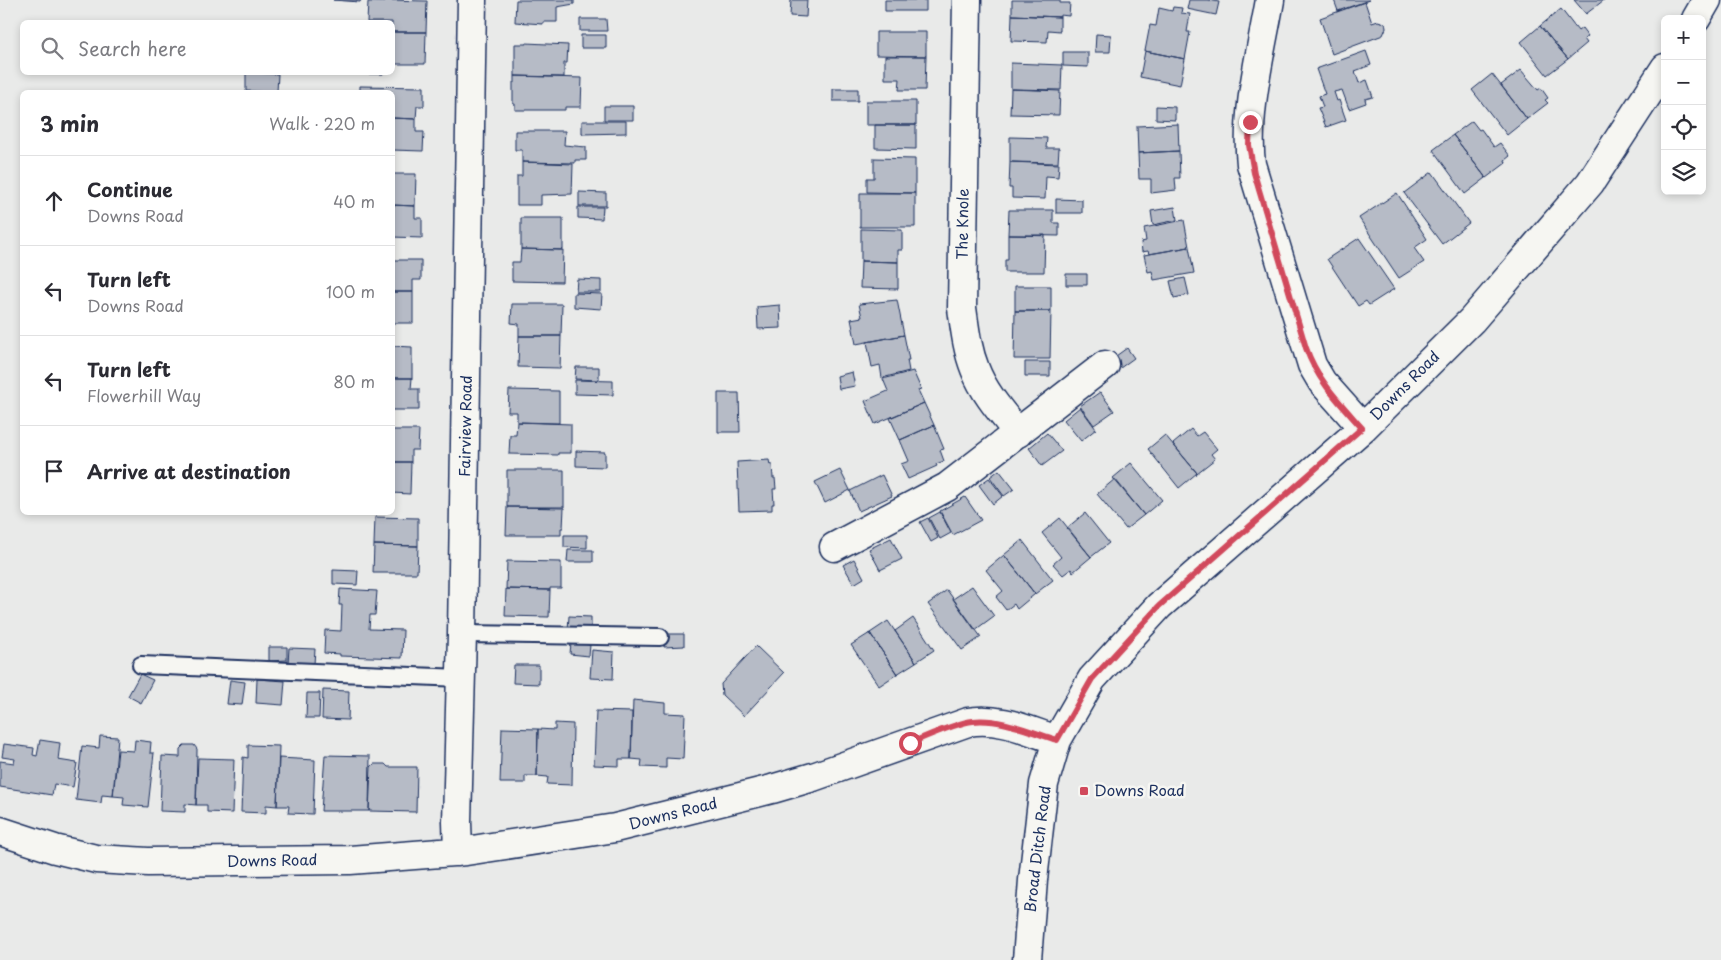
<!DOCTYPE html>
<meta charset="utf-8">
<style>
:root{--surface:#fff;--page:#f2f2f3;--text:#2b2b33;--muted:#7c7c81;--line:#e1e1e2}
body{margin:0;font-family:"Playpen Sans",sans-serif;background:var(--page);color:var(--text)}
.controls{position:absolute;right:15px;top:15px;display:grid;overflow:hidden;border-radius:8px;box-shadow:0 2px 8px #0003}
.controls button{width:45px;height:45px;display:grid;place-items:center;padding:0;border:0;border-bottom:1px solid var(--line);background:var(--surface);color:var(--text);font:25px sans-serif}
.stop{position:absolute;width:15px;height:15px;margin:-11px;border:4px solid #d1495b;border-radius:50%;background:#fff}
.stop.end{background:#d1495b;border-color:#fff;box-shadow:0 1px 5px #0008}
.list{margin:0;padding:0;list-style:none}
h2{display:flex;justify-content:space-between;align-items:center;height:65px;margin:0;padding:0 20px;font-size:21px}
h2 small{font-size:16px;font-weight:400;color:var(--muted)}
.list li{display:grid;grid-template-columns:32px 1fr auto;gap:15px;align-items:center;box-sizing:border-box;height:90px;padding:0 20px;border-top:1px solid var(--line)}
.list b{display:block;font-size:19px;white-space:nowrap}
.list p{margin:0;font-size:16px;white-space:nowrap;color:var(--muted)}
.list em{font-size:16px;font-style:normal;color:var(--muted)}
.icon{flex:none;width:28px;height:28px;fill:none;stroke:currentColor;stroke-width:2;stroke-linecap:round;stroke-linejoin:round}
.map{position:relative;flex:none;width:1721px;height:960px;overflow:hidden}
.search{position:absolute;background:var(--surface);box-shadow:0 2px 8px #0003;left:20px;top:20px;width:375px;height:55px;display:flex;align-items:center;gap:12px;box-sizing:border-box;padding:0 18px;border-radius:8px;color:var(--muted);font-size:19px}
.panel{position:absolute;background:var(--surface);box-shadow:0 2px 8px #0003;left:20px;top:90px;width:375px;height:425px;border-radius:8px}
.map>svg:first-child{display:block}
</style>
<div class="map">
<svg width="1721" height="960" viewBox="0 0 1721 960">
<rect width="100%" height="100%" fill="#e9eae9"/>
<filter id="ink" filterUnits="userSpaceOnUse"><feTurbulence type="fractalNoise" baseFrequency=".02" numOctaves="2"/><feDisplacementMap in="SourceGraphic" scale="10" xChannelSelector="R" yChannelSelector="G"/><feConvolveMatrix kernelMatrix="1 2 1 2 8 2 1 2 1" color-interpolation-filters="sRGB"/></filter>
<g filter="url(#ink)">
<path fill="#b6bbc6" stroke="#1b2f5e" d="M333,0H361L360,2Z
M385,0L427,1L426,32H392V22H367L368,2H384Z
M516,0H574V4L557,7V22H543V24L515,22Z
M791,0H807L806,17L790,16Z
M885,0H926V11H885Z
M1012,0H1060V3H1070L1069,16L1060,15V17L1012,15Z
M1189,0H1208L1219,2L1216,15L1187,9Z
M1334,0H1369L1338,11Z
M1574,0H1604L1586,14Z
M1365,2L1372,23L1378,21L1385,23L1386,28L1383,35L1332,54L1320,18Z
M1173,7L1182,8L1181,13L1190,14L1187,32H1190L1185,59L1145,51L1150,25L1156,26L1159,8L1172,11Z
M1561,9L1578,31L1582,28L1588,36L1584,39L1587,43L1568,59L1540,26Z
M1012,15L1060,17V31L1048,30L1047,42L1011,41Z
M580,19H606L607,31H580Z
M1540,26L1568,59L1547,75L1521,42Z
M392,32H426L425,64H392Z
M876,32H926V56L876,55Z
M1096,34L1111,35L1110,52H1095Z
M581,35H606V48H581Z
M526,43L568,45L567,63H564V77L515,76V44H526Z
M1145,51L1185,59L1180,85L1140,77Z
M1366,51L1371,65L1355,71L1359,83L1367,80L1373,97L1365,99L1366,103L1349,109L1342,90L1334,92L1337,101L1339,100L1346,120L1326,127L1318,108L1323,107L1319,96L1325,94L1316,69Z
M1063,52H1088V67L1063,66Z
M885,56H926L925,90H899L900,79H885Z
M1011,63L1062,65L1061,90L1011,89Z
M1521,70L1538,90L1541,88L1548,98L1545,100L1548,103L1527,119L1501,85Z
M352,72H383V74H352Z
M246,73L278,74L277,92L246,91Z
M1492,74L1527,119L1507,135L1472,90Z
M515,76L582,78L581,107H565V110H515V104H513V82H515Z
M360,86L424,87V106H417L416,119L392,118V92H360Z
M833,89H858V101H833Z
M1011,89L1060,91L1059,115L1010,114Z
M866,101H916V125H866Z
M604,106H633V120H604Z
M1156,106L1175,107V120L1156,119Z
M392,118L416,119V132H424L423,151L392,150Z
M582,121H626V133L582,134Z
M1472,121L1479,130L1481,129L1494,147L1500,143L1510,156L1505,160L1506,163L1486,178L1453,135Z
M1178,124L1179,151L1138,153L1137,126Z
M875,125H916V149L875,148Z
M515,131H565L564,145L586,147V160H575V163L522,162V150H515Z
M1453,135L1486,178L1465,194L1433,150Z
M1010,137L1047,138L1046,148H1059L1058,163L1010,162Z
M1179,151L1180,178H1175L1176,190L1151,193V179H1139L1138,153Z
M874,158L915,159V193L867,192V178H874Z
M522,162L573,164L572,194L541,195V205H517V176H522Z
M1010,162L1059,164L1058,177L1046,176L1045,199L1012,198V188H1009Z
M1432,172L1469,223L1442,244L1404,193Z
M392,174H416L415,206L392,205Z
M579,192L606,193V206H579Z
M860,193H915V227H860Z
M1397,193L1427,239L1414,248L1424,262L1399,278L1359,218Z
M1056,199L1082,200V213H1056Z
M392,205L415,206V218H422V238L392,237Z
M578,207H603L602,219L578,218Z
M1175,207L1177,220L1153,225L1151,211Z
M1009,210H1053V223H1059V236L1008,235Z
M521,218H563V250L521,249Z
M1184,220L1189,247L1149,254L1148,251L1142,252L1141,242L1146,241L1144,228Z
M861,229L902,230V250H898V262L861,261Z
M1008,235H1045L1044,272H1005V260H1008Z
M1359,238L1394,289L1369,305L1366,301L1358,306L1327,259Z
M1189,247L1194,273L1154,280L1152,271L1148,272L1144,255Z
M521,249L563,250L562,282L512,281V262H520Z
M392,260H421V280H413V292H392Z
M861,261L898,262V289L860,288Z
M1066,274H1087V285H1066Z
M1185,278L1189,295L1174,298L1170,281Z
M577,279L601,280V292H576Z
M1015,286H1051V311H1015Z
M392,292H413V323H392Z
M574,293L602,294L601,309L574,307Z
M897,300L904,335L856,344L851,319L862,317L859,304Z
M512,304H562L561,336H519V324L511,323Z
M780,305L781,328L758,329L757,307Z
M1015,311H1051L1050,359H1014Z
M904,335L909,360H907L909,371L882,378L880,365L872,367L867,342Z
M519,336H561L560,368L518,367Z
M392,346L412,347V378H392Z
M1127,348L1134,358L1116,371L1109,361Z
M1025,362H1050V376H1025Z
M576,367H599V380L575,379Z
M913,371L921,389L918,390L924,403L875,424L865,401L888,391L883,379Z
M852,372L855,386L839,389L837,376Z
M392,378H412L411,389H419V410H392Z
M575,380L613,381V395L575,394Z
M509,390L559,391V423L517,422V412H508Z
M1100,392L1114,411L1094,425L1080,406Z
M718,393H739L740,432H718Z
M924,403L934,425L900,440L890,418Z
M1080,407L1096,429L1081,441L1064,420Z
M517,422L571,424V453H558V455L509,454L510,435H516Z
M934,425L944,449L940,450L944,461L936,464L937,466L908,479L901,464L909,461L900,440Z
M1191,429L1197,436L1203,432L1217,449L1211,454L1215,459L1197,473L1173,444Z
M392,430H419L418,450H411V462H392Z
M1047,433L1062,451L1042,466L1029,448Z
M1165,435L1197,473L1179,488L1148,449Z
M576,451L605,452V467L576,466Z
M769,460L770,465L772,464L773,478H775L776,489H773L774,504H772V510L739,511L737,462Z
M392,462H411L410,494L392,493Z
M1131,463L1162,500L1144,515L1113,478Z
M507,470H564V507H507Z
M840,470L850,490L825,503L815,482Z
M999,470L1014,489L1004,496L990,477Z
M882,475L892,496L859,511L850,491Z
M989,478L1003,496L993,504L979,485Z
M1115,479L1144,515L1126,529L1097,494Z
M965,497L981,520L953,535L940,511Z
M507,507L564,508L563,528H561V535H506Z
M940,512L951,533L940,539L929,518Z
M1085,513L1109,543L1091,557L1067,528Z
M375,517L418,518V546L374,545Z
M928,518L938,538L931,542L920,522Z
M1060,518L1091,557L1073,572L1071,569L1063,575L1053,564L1061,557L1042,533Z
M564,535H587V548L564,547Z
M891,538L902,559L880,570L869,549Z
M1022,540L1053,580L1035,594L1004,555Z
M374,545L418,546L417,573H373Z
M568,550H593V562H567Z
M1004,555L1035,594L1017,609L1014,604L1006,610L996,597L1003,591L986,570Z
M854,559L864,578L854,584L843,565Z
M507,561L561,562V588H550V590L506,589Z
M333,570L358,571L357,585L333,584Z
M972,586L994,616L975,630L953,599Z
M340,589L377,591L375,615H370L369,629L403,630L402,658L340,656V654L324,653L325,630L341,631L342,605H339Z
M506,589L550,590L549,617L505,616Z
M947,590L981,637L962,650L928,604Z
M569,616L591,617V631L568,630Z
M913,618L934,650L916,662L895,631Z
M888,621L916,662L897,674L870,633Z
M870,633L897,674L879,686L851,645Z
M664,634H684V646L664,647Z
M571,643L590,645L589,656L570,654Z
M756,646L784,673L744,716L722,695L721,684Z
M269,647H287V660L269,661Z
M289,648L315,649L314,664L288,663Z
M592,650L614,652L613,679L590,678Z
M514,665H539V684L513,683Z
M140,674L153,680L141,703L128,696Z
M257,679L285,681L283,705L256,703Z
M230,680L245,682L242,705L227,704Z
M323,690L349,691L348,720L322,719Z
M307,693H320L319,718H306Z
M633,700L665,703V713L685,714L683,759L666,758V768L641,767L642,760L631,759Z
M596,711L632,712L631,759H619V766L594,765Z
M555,723L573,724L572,785L547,784L548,777L537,776L538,729L555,730Z
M502,728L538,729L537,776H525V783H500Z
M100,736L118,737L113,796L102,795L101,803L76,800L82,746L99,748Z
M40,740L60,743L58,760L77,763L73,787L54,784L52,795L0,787V761L14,763L15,759L2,757L4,744L34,748L33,755L37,756Z
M135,740L151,742L150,753H154L148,807L123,805L124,797L113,796L118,750L134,751Z
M184,745H194L197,749L196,805L185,804V812L160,811L162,756L180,757V749Z
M248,745L279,746L277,806L266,805V813L241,812L243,757L248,758Z
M325,755L370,756L369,811H321Z
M198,758L234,759L232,813L207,812V805H196Z
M279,758L315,760L313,814L288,813L289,806H277Z
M374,764H385L388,767H417L416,812L369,811L371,767Z"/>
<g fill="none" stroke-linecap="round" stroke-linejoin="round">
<defs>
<path id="service" d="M462,634L660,637
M141,665L461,678"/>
<path id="minor" d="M967,0L962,308C965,329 967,349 975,369C984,393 1002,413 1018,433
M1270,0C1261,52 1245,113 1251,164L1312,365L1322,382L1363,428
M1696,19L1707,0
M834,547L947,487L1105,365
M0,831L55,849L96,859L148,862L350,860L466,851L615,828L772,789L813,777L968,722C998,716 1029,731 1057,740L1092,679L1159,606L1363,428L1472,320L1590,183L1665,68
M458,852L457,822L462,634L472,0
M1027,960L1033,880L1044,784L1057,740"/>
</defs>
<use href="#service" stroke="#1b2f5e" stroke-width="20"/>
<use href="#minor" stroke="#1b2f5e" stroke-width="31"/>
<use href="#service" stroke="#f6f6f2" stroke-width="16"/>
<use href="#minor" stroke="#f6f6f2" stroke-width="28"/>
</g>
</g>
<g fill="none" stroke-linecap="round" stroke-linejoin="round" filter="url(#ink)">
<path stroke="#d1495b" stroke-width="6" d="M910,743C928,736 955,723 973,721C1001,718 1031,732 1057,740L1092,679L1159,606L1362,428C1340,403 1317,380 1306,348L1254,173L1249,145L1250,122"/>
</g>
<rect fill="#d1495b" stroke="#f6f6f2" stroke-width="2" x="1079" y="786" width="10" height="10" rx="2.5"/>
<g text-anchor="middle" stroke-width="5" stroke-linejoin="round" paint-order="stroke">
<g font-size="15" fill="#1b2f5e" stroke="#f6f6f2">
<text transform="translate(963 224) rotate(-89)" y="5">The Knole</text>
<text transform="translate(1405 386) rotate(-45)" y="5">Downs Road</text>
<text transform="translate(466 426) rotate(-89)" y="5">Fairview Road</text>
<text transform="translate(673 814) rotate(-14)" y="5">Downs Road</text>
<text transform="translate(1038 849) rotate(-83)" y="5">Broad Ditch Road</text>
<text transform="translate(272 861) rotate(-1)" y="5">Downs Road</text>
</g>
<g font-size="15" fill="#1b2f5e" stroke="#f6f6f2" text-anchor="start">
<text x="1094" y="796">Downs Road</text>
</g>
</g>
</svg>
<div class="controls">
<button>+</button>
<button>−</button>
<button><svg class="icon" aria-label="locate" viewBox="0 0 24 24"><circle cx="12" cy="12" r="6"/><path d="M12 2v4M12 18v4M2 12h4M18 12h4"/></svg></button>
<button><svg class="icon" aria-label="layers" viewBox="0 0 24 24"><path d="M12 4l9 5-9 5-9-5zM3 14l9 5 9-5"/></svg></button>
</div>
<div class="stop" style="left:910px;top:743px"></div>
<div class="stop end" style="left:1250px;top:122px"></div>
<div class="search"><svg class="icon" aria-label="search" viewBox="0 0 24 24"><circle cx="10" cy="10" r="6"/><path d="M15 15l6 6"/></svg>Search here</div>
<section class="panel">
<h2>3 min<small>Walk · 220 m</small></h2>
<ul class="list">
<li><svg class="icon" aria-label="ahead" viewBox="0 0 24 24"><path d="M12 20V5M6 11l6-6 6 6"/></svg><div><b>Continue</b><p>Downs Road</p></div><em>40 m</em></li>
<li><svg class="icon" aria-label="left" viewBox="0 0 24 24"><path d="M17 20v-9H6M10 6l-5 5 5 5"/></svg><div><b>Turn left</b><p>Downs Road</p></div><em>100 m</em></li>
<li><svg class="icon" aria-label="left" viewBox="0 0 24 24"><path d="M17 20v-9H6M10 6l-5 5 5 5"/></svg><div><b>Turn left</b><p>Flowerhill Way</p></div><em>80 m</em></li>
<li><svg class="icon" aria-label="arrive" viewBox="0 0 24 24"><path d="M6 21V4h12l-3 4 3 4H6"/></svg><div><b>Arrive at destination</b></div></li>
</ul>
</section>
</div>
